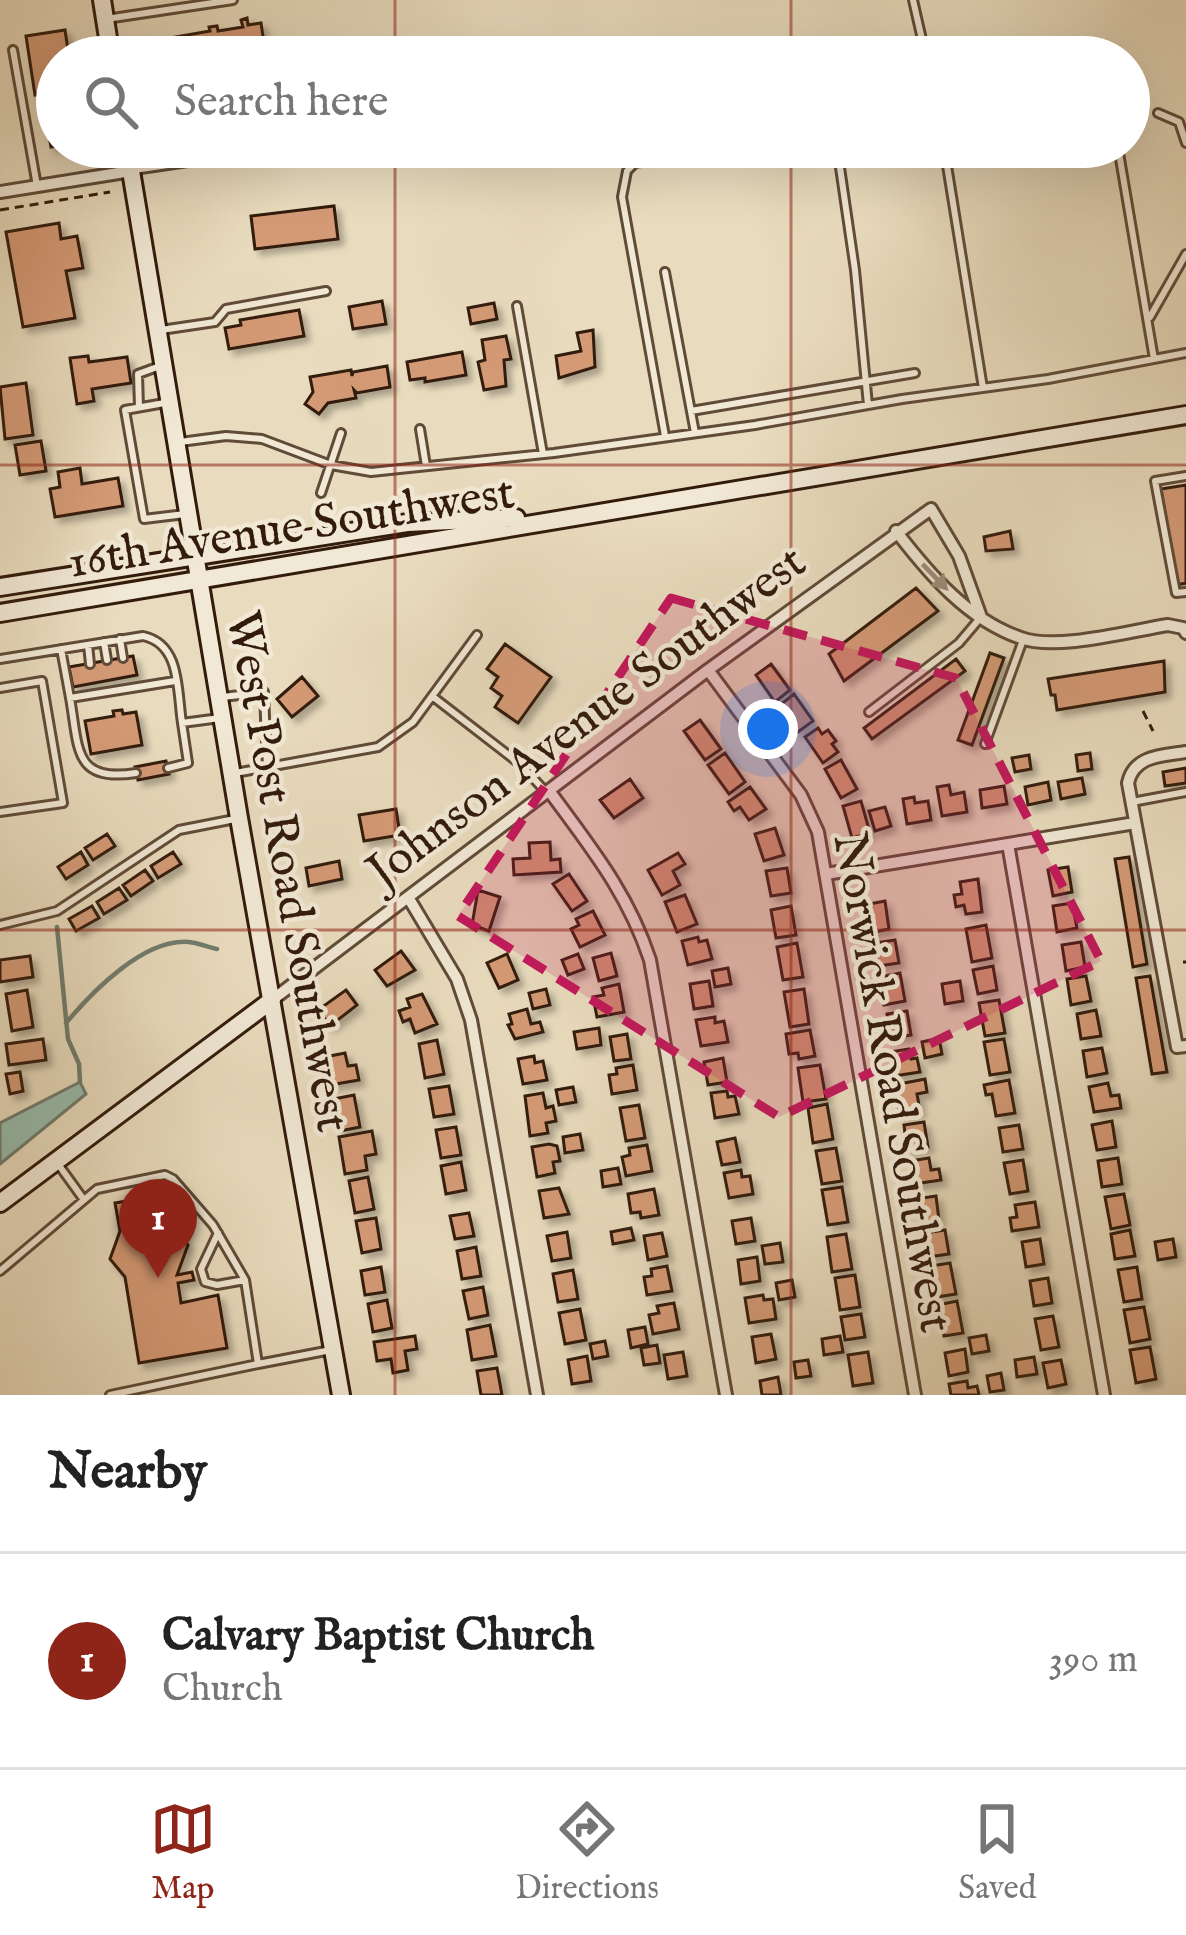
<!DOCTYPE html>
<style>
:root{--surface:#fff;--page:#f6f6f6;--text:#222;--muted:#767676;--line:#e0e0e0;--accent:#8f2418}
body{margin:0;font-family:"IM FELL English",serif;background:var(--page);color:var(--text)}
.you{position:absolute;left:768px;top:729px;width:42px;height:42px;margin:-30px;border:9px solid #fff;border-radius:50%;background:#1a73e8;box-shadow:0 0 0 18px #1a73e833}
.badge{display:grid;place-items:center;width:78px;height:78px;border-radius:50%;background:var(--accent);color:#fff;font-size:39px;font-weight:700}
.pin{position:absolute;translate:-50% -99px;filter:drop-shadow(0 3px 6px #0008)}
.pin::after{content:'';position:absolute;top:63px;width:42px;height:36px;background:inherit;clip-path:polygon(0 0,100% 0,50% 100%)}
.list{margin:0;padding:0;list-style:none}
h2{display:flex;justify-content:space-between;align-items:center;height:156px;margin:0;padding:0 48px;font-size:51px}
h2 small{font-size:39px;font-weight:400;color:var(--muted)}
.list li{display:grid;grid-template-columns:78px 1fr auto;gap:36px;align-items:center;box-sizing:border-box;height:216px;padding:0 48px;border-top:3px solid var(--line)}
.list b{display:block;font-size:45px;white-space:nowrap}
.list p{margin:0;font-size:39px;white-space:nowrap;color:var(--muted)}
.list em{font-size:39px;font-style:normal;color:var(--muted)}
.icon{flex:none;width:66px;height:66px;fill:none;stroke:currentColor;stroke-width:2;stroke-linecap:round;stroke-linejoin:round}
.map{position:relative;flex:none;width:1186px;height:1395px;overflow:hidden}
.search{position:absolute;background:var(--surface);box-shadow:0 12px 48px #0002;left:36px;right:36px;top:36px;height:132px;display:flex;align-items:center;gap:30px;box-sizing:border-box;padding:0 42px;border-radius:66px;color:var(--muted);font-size:45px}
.sheet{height:372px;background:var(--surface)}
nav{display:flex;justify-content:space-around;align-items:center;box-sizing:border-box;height:168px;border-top:3px solid var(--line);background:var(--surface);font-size:33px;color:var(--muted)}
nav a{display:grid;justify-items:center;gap:6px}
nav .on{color:var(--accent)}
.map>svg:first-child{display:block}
</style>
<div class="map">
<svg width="1186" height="1395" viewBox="0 0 1186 1395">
<defs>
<filter id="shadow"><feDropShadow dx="5.5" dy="5.5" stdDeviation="3" flood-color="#0004"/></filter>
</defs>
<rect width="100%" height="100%" fill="#e9dcbe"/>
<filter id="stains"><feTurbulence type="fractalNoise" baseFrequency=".00167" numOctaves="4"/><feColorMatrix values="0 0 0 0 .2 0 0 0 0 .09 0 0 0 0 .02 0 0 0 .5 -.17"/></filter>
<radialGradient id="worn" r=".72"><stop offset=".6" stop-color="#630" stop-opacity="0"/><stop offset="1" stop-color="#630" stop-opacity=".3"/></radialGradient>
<path fill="#98bcad" stroke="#707c6d" stroke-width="3" d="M80,1082L86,1094L0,1164V1123Z"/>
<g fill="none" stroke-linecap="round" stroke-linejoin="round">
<path stroke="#707c6d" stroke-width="4.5" d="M57,927L68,1039L79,1064L80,1082
M66,1023C92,992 144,938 189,942C198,943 208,947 217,949"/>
</g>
<path fill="#d49a76" stroke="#331b0c" stroke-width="3" filter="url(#shadow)" d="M247,18L248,25L261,23L266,57H173L170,38L210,31L209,27L217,26L218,31L243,27L241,20Z
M65,30L69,57H57V146L51,147L42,94L35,95L26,36Z
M334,206L338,239L255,249L251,216Z
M59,223L61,239L77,236L83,268L66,271L75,318L23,327L6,232Z
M382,301L386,324L353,329L349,307Z
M494,303L497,319L471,324L468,308Z
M299,310L304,336L229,349L225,328L241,325L240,320Z
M593,330L595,367L559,378L556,356L581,351L577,333Z
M506,336L511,359L504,360L506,386L484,390L478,362L485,360L482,340Z
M462,352L466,375L425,382V378L410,380L407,362Z
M88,356L89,362L127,357L131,383L92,389L94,401L77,404L70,358Z
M387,366L390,387L357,393L354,390L356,398L328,403L319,414L305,404L313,392L310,377L351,370L352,376L353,372Z
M26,383L33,435L5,439L0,387Z
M41,441L46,471L20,475L15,445Z
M80,468L82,484L118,478L123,506L55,517L50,489L60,487L58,472Z
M1186,485V583L1177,585L1161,489Z
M1010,531L1013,549L986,551L984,537Z
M916,588L938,611L844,681L829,654Z
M505,644L551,677L518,723L495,707L502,696L491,688L498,677L487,669Z
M990,653L1004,658L972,745L958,740Z
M133,656L137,675L73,687L69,667Z
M956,659L965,671L872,739L864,728Z
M1164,661L1165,692L1057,710L1055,695H1051L1048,679Z
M771,664L790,690L775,702L756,675Z
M302,677L318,696L292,717L277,699Z
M794,694L813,721L798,732L779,706Z
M122,710L123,714L136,712L142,745L91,754L85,721L114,716L113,711Z
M700,720L721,749L705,760L684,731Z
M818,728L822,734L828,730L836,741L832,744L838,752L823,763L805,737Z
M725,753L745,782L729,794L708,765Z
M1090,753L1092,769L1078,771L1076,755Z
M1029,755L1031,769L1015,772L1012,758Z
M841,760L857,789L841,798L825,769Z
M166,761L169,774L138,780L135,767Z
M1186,768V783L1165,786L1163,772Z
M1082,778L1085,794L1061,799L1058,782Z
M630,779L643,798L614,818L600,800Z
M1048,782L1051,800L1028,805L1025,787Z
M949,785L951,795L964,792L967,812L942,816L937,787Z
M1004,786L1007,804L982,808L980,790Z
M750,787L766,809L749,820L740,807L734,811L728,802Z
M914,797L915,803L928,801L931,820L907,824L903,799Z
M861,801L870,833L852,838L843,806Z
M885,807L891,826L875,831L869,811Z
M396,809L400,835L364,841L359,815Z
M775,828L784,855L764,861L755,834Z
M107,834L115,846L93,860L85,848Z
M550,842L551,860L560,859L561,872L514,875L513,859L530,858L529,843Z
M81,852L88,865L66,879L58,867Z
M173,852L181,864L158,878L151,866Z
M678,853L685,864L673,871L680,885L662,895L648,870Z
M1129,857L1147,964L1133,967L1115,859Z
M339,861L342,879L309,886L306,868Z
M1068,867L1072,892L1053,896L1048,870Z
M787,868L791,893L771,896L766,871Z
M145,870L153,881L131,896L123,885Z
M569,874L587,901L572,911L553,884Z
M978,879L982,912L966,914L964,905L956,907L954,895L962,894L960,882Z
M119,888L127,900L104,914L97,902Z
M478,890L500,897L489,931L472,925Z
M685,895L697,924L677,932L665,902Z
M885,901L889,929L869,933L864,905Z
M1072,903L1077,928L1057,932L1053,906Z
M92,906L99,918L76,931L69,919Z
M791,906L796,935L776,938L771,910Z
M593,911L605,935L580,947L571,929L579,925L576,919Z
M986,925L992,958L972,962L966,929Z
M698,937L699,942L707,940L712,959L688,965L682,941Z
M895,940L899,963L878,966L875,943Z
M1081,942L1085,967L1066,971L1062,945Z
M797,943L803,977L783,980L777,947Z
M401,951L415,970L387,986L375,970Z
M611,953L617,976L599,981L593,958Z
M507,954L518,980L499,988L487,963Z
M578,954L584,969L568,975L562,960Z
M30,956L33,977L0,982V960Z
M993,966L997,990L978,994L973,970Z
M728,968L731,984L715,987L712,971Z
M900,973L905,1001L884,1005L880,977Z
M1086,976L1091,1001L1071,1005L1067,979Z
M1150,976L1167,1072L1152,1074L1136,978Z
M709,981L713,1006L694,1009L690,984Z
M960,981L963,1001L945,1004L942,984Z
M619,984L624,1012L597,1017L593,997L604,995L602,988Z
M546,989L550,1005L533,1009L529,993Z
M804,989L809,1024L790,1027L784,992Z
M27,990L33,1027L12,1031L6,994Z
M346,990L357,1005L330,1026L318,1010Z
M422,994L437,1024L415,1033L410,1019L403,1022L399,1011L410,1007L407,999Z
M999,1000L1005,1033L985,1036L979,1003Z
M527,1009L531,1024L540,1022L543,1032L515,1039L508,1025L512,1024L509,1014Z
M1096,1010L1101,1036L1081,1039L1077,1014Z
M907,1011L911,1035L891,1038L887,1014Z
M715,1017V1023L724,1021L728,1042L701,1046L696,1020Z
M599,1028L601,1045L577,1049L574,1032Z
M810,1030L815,1056L799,1059L798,1053L789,1054L786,1034Z
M627,1034L631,1059L614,1061L610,1037Z
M939,1038L942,1054L925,1058L922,1042Z
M43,1039L46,1060L9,1065L6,1044Z
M1004,1039L1010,1072L990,1075L984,1042Z
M437,1040L444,1074L425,1078L419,1044Z
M1102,1048L1107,1073L1087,1077L1083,1051Z
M909,1049L911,1059L917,1058L920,1072L894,1076L890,1052Z
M345,1053L348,1066L356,1065L359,1080L330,1085L325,1057Z
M534,1056L535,1063L543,1061L547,1080L523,1084L518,1059Z
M723,1058L727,1082L708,1085L704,1062Z
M633,1065L637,1090L612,1094L609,1075L617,1074L616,1068Z
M820,1065L826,1099L803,1102L798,1068Z
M20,1072L23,1091L10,1094L6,1074Z
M925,1079L927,1092L917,1094L920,1111L900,1115L894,1085Z
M1009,1080L1015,1113L996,1116L992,1094L986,1095L984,1085Z
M1108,1083L1111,1096L1119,1095L1121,1108L1094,1112L1089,1087Z
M449,1086L454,1114L434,1117L429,1089Z
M573,1087L576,1102L559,1105L556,1090Z
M727,1091L728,1097L735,1096L739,1114L715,1118L711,1093Z
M543,1093L546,1108L553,1106L556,1121L546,1123L548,1133L530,1136L525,1096Z
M354,1095L360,1127L340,1131L334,1099Z
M827,1104L833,1139L813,1143L808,1108Z
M639,1105L645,1138L626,1141L620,1108Z
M1112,1121L1116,1147L1097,1150L1092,1125Z
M924,1122L928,1147L907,1150L904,1125Z
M1019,1125L1023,1149L1003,1152L999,1128Z
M456,1127L461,1155L441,1158L436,1130Z
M372,1131L376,1154L365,1156L367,1170L345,1174L339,1137Z
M580,1134L583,1150L565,1153L563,1137Z
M735,1138L740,1162L722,1165L717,1142Z
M549,1144L557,1146L560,1161L553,1162L555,1173L537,1177L532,1147Z
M647,1145L652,1171L626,1176L622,1157L630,1155L629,1148Z
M836,1148L842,1181L822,1184L816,1151Z
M929,1158L931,1170L939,1169L941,1180L914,1184L910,1161Z
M1118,1158L1122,1184L1102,1187L1098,1161Z
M1023,1160L1028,1191L1010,1194L1004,1163Z
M461,1162L466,1190L446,1194L441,1166Z
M618,1168L621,1184L603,1187L601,1171Z
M741,1170L742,1177L750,1176L753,1194L729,1198L724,1173Z
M368,1177L374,1209L355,1213L349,1181Z
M842,1187L848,1222L828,1225L822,1190Z
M559,1188L569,1214L544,1218L539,1191Z
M654,1189L659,1215L641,1218L640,1212L631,1213L628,1194Z
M1124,1194L1130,1225L1111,1229L1105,1197Z
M162,1195L166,1218L188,1245L177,1275L192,1272L194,1280L178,1283L181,1303L218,1295L227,1348L139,1363L125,1277L110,1259L120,1231L115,1203Z
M936,1196L939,1220L919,1223L916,1199Z
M1035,1202L1039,1227L1012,1231L1010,1218L1017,1217L1015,1205Z
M469,1213L474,1236L455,1239L450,1216Z
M376,1218L381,1249L362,1253L356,1221Z
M751,1218L755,1241L736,1244L732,1221Z
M631,1228L634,1240L613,1244L611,1232Z
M945,1230L949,1254L928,1257L925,1233Z
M1130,1230L1135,1256L1115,1259L1111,1234Z
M567,1232L571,1258L552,1261L547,1236Z
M662,1233L667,1256L648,1260L644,1236Z
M846,1234L852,1269L832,1272L827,1237Z
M1040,1239L1044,1264L1026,1267L1022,1242Z
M1173,1239L1176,1257L1158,1260L1155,1242Z
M780,1243L783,1262L765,1264L762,1246Z
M476,1247L481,1276L462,1279L457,1251Z
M757,1257L760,1281L741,1284L738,1260Z
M950,1263L956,1294L937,1297L931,1266Z
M667,1266L672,1291L647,1295L644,1277L652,1276L651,1269Z
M381,1267L385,1292L365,1295L361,1271Z
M1137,1267L1142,1299L1124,1302L1118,1270Z
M573,1270L578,1299L558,1302L553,1274Z
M855,1275L860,1307L840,1310L835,1278Z
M1048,1278L1052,1303L1034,1306L1030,1281Z
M792,1280L795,1297L779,1300L776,1283Z
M483,1287L488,1315L469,1319L463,1291Z
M763,1295L764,1300L773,1299L776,1319L749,1323L745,1298Z
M387,1300L392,1328L373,1332L368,1304Z
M957,1301L963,1333L944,1336L938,1305Z
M674,1303L679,1329L653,1334L649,1315L659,1313L657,1306Z
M1144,1307L1150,1339L1130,1343L1124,1310Z
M580,1309L586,1340L565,1344L559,1313Z
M861,1314L865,1337L845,1340L841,1317Z
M1053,1316L1059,1347L1041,1350L1035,1319Z
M490,1325L496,1356L472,1360L467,1330Z
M645,1327L648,1344L631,1348L628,1330Z
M771,1334L776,1359L756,1363L752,1337Z
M986,1335L989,1351L972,1354L969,1338Z
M415,1336L417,1349L405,1351L408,1370L393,1373L391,1359L377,1361L374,1342Z
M840,1336L843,1352L824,1355L822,1339Z
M605,1341L608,1356L593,1359L590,1344Z
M657,1345L660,1363L644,1365L641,1348Z
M1150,1347L1156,1379L1136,1383L1130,1350Z
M965,1349L968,1372L949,1376L945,1353Z
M683,1352L687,1376L668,1379L664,1355Z
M868,1352L873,1383L853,1386L848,1355Z
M587,1356L591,1381L572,1384L568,1360Z
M1034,1357L1037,1374L1017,1377L1015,1360Z
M808,1360L811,1376L796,1378L794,1362Z
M1061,1360L1066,1384L1048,1388L1043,1363Z
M497,1368L502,1395H481L477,1371Z
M1001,1373L1004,1390L990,1392L987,1376Z
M778,1377L781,1395H762L760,1381Z
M967,1381L968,1388L977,1386L979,1395H951L949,1384Z"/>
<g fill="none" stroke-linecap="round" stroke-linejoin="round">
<defs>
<path id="lane" d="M913,0L926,57
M106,19L233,0
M13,50L37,186
M1158,113L1179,122L1186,143
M837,147L855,270L868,405
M944,147L983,388
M1118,147L1154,359
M134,170L290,147
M665,272L695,433
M517,306L543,454
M1150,317L1186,254
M161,330L215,322L226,309L326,291
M170,402L125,410L144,519L185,514
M139,407L138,374L160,366
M691,411L915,373
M420,429L426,466
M665,436L622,197L627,171L635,163L727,147
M180,442L226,436L262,439L331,465L371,472L554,453L755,425L902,399L1048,379L1186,353
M1186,476L1155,481L1176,593L1186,592
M321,493L341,433
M120,639L123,658
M104,642L107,660
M88,645L90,664
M61,649L70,698L175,681
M0,659L143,636C181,644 177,690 182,723L220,718
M0,688L42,681L63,803L0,812
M432,696L520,764L545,791
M223,697L264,692L267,768
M70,698C79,748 73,783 136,773
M869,712L959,643L981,617
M985,744L1023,640
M168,768L188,763L182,723
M235,773L378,747L413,722L477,635
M1132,802L1186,792
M0,925L57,911L179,830L235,819
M58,1164L84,1200
M218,1233L201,1269L205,1282L217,1285L245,1280
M0,1271L97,1189L165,1175L173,1179L213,1225L245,1280L258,1364L110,1395
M258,1364L331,1350"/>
<path id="street" d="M0,192L131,171
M896,531C929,574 968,620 1021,638C1057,651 1129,631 1168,625L1183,628L1186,633
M708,670L801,795L818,832L915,1395
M1186,752C1162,756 1134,755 1128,783L1177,1047L1186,1046
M550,792C591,848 628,893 650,960L726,1395
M1008,844L1104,1395
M826,874L1135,823
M408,897L457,979L471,1020L537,1395
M272,1000L708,670L931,509L959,556L981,617"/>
<path id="secondary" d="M102,0L111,57
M127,147L239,818L341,1395
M0,587L407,523L516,518
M0,613L1186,415
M0,1203L272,1000"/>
</defs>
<use href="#lane" stroke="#604b38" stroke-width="12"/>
<use href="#street" stroke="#604b38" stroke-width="16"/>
<use href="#secondary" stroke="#331b0c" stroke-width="22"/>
<path stroke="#331b0c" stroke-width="3" stroke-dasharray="9 6" stroke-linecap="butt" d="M0,210L110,192
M1143,711L1153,731
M1183,962H1186"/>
<use href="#lane" stroke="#f1e8d5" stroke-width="6"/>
<use href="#street" stroke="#f1e8d5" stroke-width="10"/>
<use href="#secondary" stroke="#f1e8d5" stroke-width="16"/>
</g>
<defs><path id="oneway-solid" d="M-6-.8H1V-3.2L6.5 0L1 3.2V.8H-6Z" transform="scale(3)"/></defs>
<use fill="#9c8c7b" href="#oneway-solid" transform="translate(935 577) rotate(46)"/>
<path fill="#c2185b" fill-opacity="0.2" stroke="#c2185b" stroke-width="9" stroke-dasharray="24 15" stroke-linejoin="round" d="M671,598L956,678L1101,961L779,1117L458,916Z"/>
<path fill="none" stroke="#8f2418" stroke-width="3" stroke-opacity="0.55" d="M395,0V57M791,0V57M395,147V1395M791,147V1395M0,465H1186M0,930H1186"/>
<g text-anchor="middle" stroke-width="9" stroke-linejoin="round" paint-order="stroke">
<g font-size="48" fill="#331b0c" stroke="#f1e8d5">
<text transform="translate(291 525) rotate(-9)" y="17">16th Avenue Southwest</text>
<text transform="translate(585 715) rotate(-37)" y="17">Johnson Avenue Southwest</text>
<text transform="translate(290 871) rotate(80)" y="17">West Post Road Southwest</text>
<text transform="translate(895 1082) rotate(80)" y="17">Norwick Road Southwest</text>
</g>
</g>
<rect width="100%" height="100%" filter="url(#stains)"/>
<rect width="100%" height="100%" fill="url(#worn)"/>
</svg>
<div class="you"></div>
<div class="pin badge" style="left:158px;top:1278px">1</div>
<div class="search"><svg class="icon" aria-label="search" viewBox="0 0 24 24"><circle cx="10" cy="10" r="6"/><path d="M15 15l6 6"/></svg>Search here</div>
</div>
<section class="sheet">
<h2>Nearby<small></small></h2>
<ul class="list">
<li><span class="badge">1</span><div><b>Calvary Baptist Church</b><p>Church</p></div><em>390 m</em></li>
</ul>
</section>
<nav>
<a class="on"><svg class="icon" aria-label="map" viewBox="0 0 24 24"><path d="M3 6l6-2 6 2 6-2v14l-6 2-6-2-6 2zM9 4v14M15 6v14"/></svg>Map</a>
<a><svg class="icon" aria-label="directions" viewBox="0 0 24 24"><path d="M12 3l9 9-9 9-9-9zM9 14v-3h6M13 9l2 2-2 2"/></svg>Directions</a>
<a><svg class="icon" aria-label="saved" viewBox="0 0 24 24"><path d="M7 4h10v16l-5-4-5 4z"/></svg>Saved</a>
</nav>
